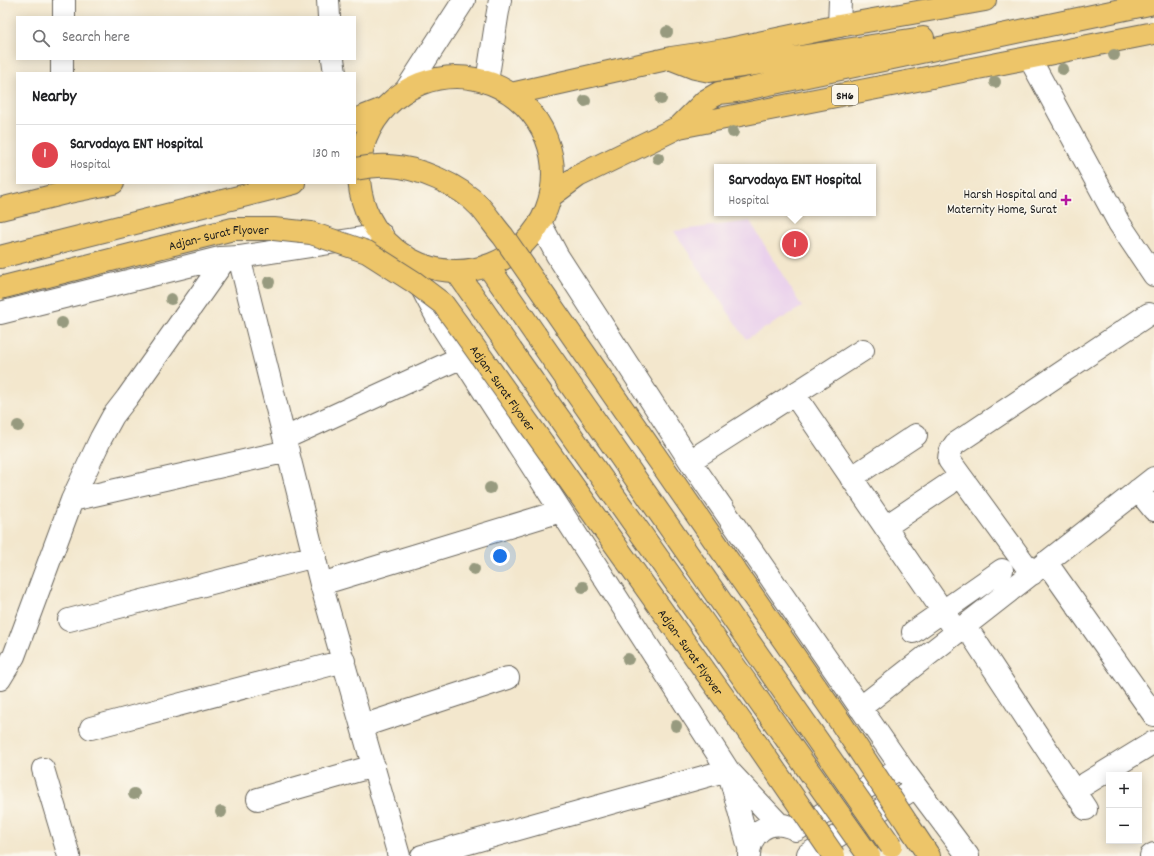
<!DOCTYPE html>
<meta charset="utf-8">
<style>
:root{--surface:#fff;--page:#f2f2f2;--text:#202124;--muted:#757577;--line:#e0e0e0;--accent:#111827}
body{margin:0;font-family:Dekko,sans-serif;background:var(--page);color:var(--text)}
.controls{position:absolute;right:12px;bottom:12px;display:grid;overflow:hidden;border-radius:0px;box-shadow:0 2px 10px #0003}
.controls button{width:36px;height:36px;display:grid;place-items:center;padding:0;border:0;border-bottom:1px solid var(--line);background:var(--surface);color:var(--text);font:20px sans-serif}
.you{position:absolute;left:500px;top:556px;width:14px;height:14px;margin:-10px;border:3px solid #fff;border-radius:50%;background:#1a73e8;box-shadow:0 0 0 6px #1a73e833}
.badge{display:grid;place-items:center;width:26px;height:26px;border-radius:50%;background:var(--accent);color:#fff;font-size:13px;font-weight:700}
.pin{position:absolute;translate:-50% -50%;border:2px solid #fff;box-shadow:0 1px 4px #0006}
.popup{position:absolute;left:714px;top:164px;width:162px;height:52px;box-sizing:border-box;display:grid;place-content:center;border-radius:0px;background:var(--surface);filter:drop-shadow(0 1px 3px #0005);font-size:13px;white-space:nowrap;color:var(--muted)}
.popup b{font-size:15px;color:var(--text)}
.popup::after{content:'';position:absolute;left:50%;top:100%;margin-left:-8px;border:8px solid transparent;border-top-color:var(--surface)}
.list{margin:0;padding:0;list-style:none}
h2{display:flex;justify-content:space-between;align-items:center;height:52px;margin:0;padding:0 16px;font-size:17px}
h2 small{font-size:13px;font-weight:400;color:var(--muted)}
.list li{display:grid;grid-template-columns:26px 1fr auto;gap:12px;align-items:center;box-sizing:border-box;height:60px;padding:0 16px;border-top:1px solid var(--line)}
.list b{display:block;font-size:15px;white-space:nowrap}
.list p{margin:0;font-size:13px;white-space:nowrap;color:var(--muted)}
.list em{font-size:13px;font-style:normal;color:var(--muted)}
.icon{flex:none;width:22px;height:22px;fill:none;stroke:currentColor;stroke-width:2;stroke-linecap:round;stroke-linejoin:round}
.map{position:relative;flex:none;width:1154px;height:856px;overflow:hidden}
.search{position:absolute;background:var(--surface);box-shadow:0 2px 10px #0003;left:16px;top:16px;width:340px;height:44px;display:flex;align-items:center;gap:10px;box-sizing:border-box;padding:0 14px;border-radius:0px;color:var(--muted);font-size:15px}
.panel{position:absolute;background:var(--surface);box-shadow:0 2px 10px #0003;left:16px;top:72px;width:340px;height:112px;border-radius:0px}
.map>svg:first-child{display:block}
</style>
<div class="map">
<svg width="1154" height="856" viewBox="0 0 1154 856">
<rect width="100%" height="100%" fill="#fbf7ec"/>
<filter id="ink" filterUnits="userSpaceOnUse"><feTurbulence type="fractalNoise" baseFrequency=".025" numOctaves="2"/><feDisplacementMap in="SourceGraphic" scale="8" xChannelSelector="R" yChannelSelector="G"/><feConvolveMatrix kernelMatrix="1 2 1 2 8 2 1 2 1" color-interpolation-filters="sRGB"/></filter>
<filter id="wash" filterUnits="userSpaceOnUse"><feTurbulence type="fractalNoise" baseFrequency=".012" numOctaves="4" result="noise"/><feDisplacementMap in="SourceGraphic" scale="16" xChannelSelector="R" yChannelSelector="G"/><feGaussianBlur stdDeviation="0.9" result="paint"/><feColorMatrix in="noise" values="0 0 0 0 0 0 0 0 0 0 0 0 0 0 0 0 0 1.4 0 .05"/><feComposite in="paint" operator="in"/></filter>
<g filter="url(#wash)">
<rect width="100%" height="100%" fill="#f3e7cd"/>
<path fill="#ead1ec" d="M750,221L802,307L746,339L674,231Z"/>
</g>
<g filter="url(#ink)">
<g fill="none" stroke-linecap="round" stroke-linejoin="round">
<defs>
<path id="minor" d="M328,0L329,17
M64,17V0
M839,26L840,0
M333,59L335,73
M1030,59L1119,223L1154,275
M62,73V59
M487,82L497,17L500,0
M406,90L464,0
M540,223L557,255L690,461L902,768L968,856
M405,256L441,325L728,770L779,824
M239,257L321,584L399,856
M0,313L220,258L239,257L382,235
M794,394L957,632
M285,438L462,357
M690,461L863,350
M851,478L916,435
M1138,490L1154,510
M72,500L288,451
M885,527L949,484
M1046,562L1154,715
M1032,574L949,460C949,454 951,449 955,444L1149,314
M321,584L561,511
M69,620L315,556
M965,625L1086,809
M913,632L1002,570
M0,679L14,656L72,500L101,438L113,416L127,398L226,258
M860,708L1154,478
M362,726L508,678
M91,728L344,661
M43,769L69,856
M729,773L749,848
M1074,791L1154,742
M258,799L374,766
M796,830L847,799L895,771
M808,854L877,812L916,787
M422,856L728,770
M749,856C749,834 768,818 790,827
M1151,856L1154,854"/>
<path id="major" d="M672,59L695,68L710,71L923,38
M359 174a97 97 0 1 1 194 0a97 97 0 1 1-194 0Z
M511,94L671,58L725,50L839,26L985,0
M679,127L705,101L719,93L736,91L1154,3
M551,196L578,176L679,127L1154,33"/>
<path id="highway" d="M355,120L383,109
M0,209L69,192L113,183
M0,257L294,183
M488,266L535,334
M456,271L511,350
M909,826L929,856"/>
</defs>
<use href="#minor" stroke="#67635a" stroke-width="24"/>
<use href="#major" stroke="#67635a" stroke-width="24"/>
<use href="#highway" stroke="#67635a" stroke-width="24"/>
<use href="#minor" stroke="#fff" stroke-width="22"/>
<use href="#major" stroke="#edc569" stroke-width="22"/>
<use href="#highway" stroke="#edc569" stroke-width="22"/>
<defs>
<g id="highway-bridge">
<path d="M355,169C366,167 378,165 389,166C418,167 460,185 480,207C488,216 495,227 503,236L841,723L909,826"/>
<path id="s1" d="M0,288L233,229H274L311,233L367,252L414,282L443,304L465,334L750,734L834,856"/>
<path d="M535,334L891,846"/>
<path d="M511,350L869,856"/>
</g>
</defs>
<use href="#highway-bridge" stroke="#67635a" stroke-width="24" stroke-linecap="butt"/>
<use href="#highway-bridge" stroke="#edc569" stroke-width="22"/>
</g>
<g fill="#979a7f">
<circle cx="667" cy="32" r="6"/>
<circle cx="1114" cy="55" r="6"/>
<circle cx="1063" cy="69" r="6"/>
<circle cx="995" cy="82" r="6"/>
<circle cx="661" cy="99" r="6"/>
<circle cx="585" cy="101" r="6"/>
<circle cx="733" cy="132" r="6"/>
<circle cx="658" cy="158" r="6"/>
<circle cx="269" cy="282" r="6"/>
<circle cx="171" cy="299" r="6"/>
<circle cx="62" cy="323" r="6"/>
<circle cx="18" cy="426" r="6"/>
<circle cx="490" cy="488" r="6"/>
<circle cx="474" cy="569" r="6"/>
<circle cx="583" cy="587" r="6"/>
<circle cx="628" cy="659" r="6"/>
<circle cx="676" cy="726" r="6"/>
<circle cx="134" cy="794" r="6"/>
<circle cx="221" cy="812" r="6"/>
</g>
</g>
<path fill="#b5179e" stroke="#fbf7ec" stroke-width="1.5" d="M1064 194h4v4h4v4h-4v4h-4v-4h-4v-4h4z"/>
<g text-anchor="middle" stroke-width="3" stroke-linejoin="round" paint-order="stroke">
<rect fill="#fbf7ec" stroke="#5f5e5a" stroke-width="1" x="832" y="85" width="26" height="20" rx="3"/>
<g font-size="12" font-weight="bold" fill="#1c1c1c">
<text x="845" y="99">SH6</text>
</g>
<g font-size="13" fill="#1c1c1c" stroke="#fbf7ec" text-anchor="end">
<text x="1057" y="198">Harsh Hospital and<tspan x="1057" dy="15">Maternity Home, Surat</tspan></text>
</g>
<g font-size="13" fill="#1c1c1c" stroke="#fbf7ec">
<text dy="5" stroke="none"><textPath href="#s1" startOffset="225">Adjan- Surat Flyover</textPath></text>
<text dy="5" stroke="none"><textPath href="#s1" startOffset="573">Adjan- Surat Flyover</textPath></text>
<text dy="5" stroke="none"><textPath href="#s1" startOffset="897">Adjan- Surat Flyover</textPath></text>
</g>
</g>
</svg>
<div class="controls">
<button>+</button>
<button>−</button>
</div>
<div class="you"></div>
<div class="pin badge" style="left:795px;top:244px;background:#e0444e">1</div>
<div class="popup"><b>Sarvodaya ENT Hospital</b>Hospital</div>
<div class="search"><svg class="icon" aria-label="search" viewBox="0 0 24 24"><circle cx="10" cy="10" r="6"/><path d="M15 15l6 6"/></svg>Search here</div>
<section class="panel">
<h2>Nearby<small></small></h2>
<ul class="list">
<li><span class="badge" style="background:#e0444e">1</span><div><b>Sarvodaya ENT Hospital</b><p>Hospital</p></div><em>130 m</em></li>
</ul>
</section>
</div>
